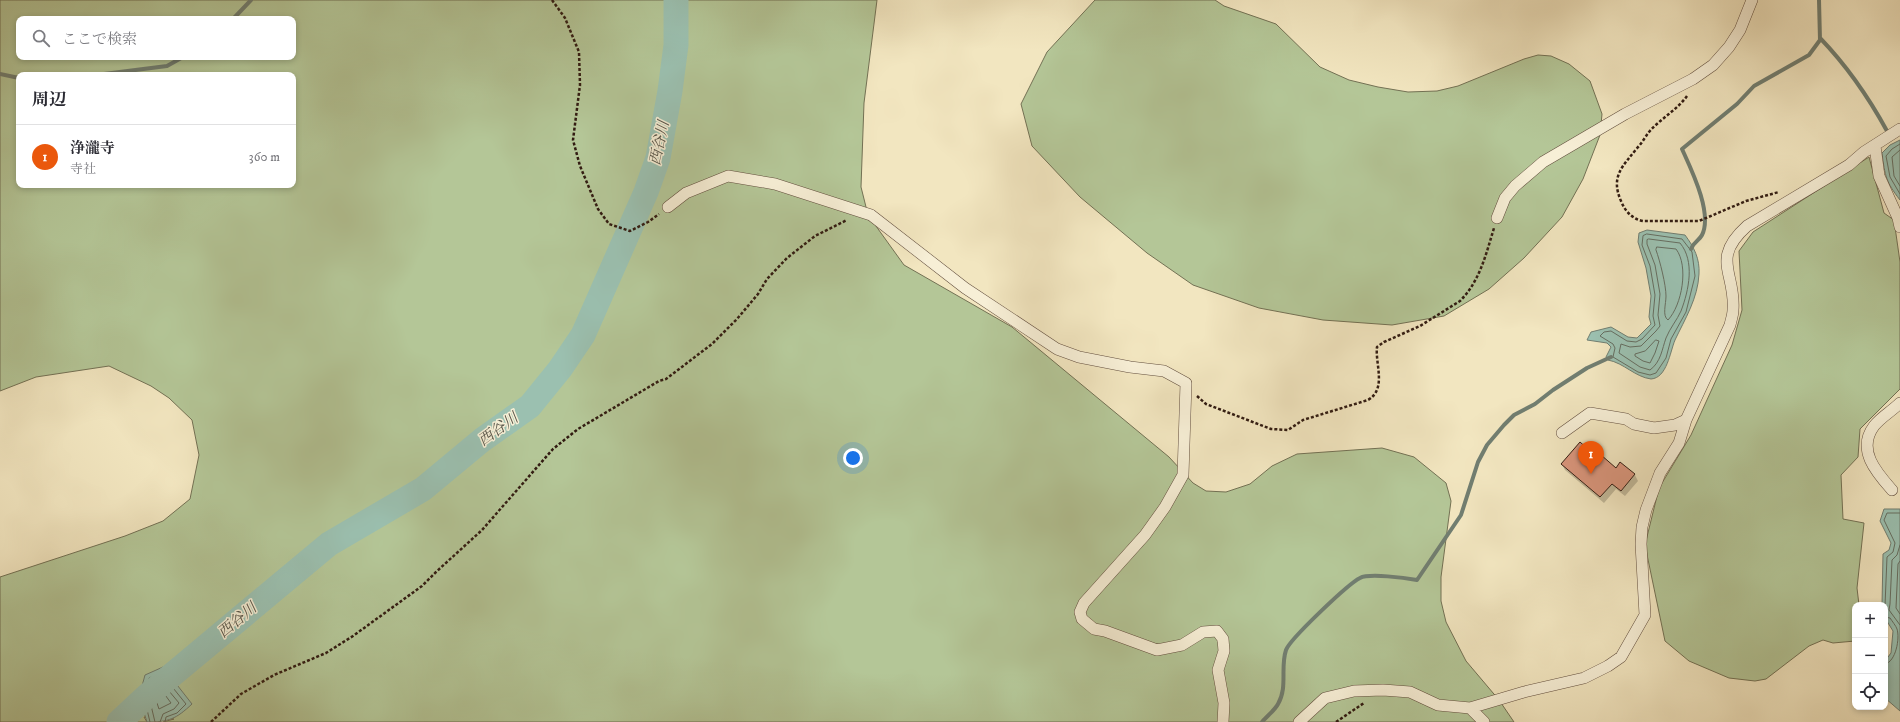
<!DOCTYPE html>
<html lang="ja">
<meta charset="utf-8">
<style>
:root{--surface:#fff;--page:#f7f7f7;--text:#2b2b33;--muted:#7c7c81;--line:#e1e1e2;--accent:#ea580c}
body{margin:0;font-family:"IM FELL DW Pica","Noto Serif JP",serif;background:var(--page);color:var(--text)}
.controls{position:absolute;right:12px;bottom:12px;display:grid;overflow:hidden;border-radius:8px;box-shadow:0 2px 6px #0003}
.controls button{width:36px;height:36px;display:grid;place-items:center;padding:0;border:0;border-bottom:1px solid var(--line);background:var(--surface);color:var(--text);font:20px sans-serif}
.you{position:absolute;left:853px;top:458px;width:14px;height:14px;margin:-10px;border:3px solid #fff;border-radius:50%;background:#1a73e8;box-shadow:0 0 0 6px #1a73e833}
.badge{display:grid;place-items:center;width:26px;height:26px;border-radius:50%;background:var(--accent);color:#fff;font-size:13px;font-weight:700}
.pin{position:absolute;translate:-50% -33px;filter:drop-shadow(0 1px 2px #0008)}
.pin::after{content:'';position:absolute;top:21px;width:14px;height:12px;background:inherit;clip-path:polygon(0 0,100% 0,50% 100%)}
.list{margin:0;padding:0;list-style:none}
h2{display:flex;justify-content:space-between;align-items:center;height:52px;margin:0;padding:0 16px;font-size:17px}
h2 small{font-size:13px;font-weight:400;color:var(--muted)}
.list li{display:grid;grid-template-columns:26px 1fr auto;gap:12px;align-items:center;box-sizing:border-box;height:64px;padding:0 16px;border-top:1px solid var(--line)}
.list b{display:block;font-size:15px;white-space:nowrap}
.list p{margin:0;font-size:13px;white-space:nowrap;color:var(--muted)}
.list em{font-size:13px;font-style:normal;color:var(--muted)}
.icon{flex:none;width:22px;height:22px;fill:none;stroke:currentColor;stroke-width:2;stroke-linecap:round;stroke-linejoin:round}
.map{position:relative;flex:none;width:1900px;height:722px;overflow:hidden}
.search{position:absolute;background:var(--surface);box-shadow:0 2px 6px #0003;left:16px;top:16px;width:280px;height:44px;display:flex;align-items:center;gap:10px;box-sizing:border-box;padding:0 14px;border-radius:8px;color:var(--muted);font-size:15px}
.panel{position:absolute;background:var(--surface);box-shadow:0 2px 6px #0003;left:16px;top:72px;width:280px;height:116px;border-radius:8px}
.map>svg:first-child{display:block}
</style>
<div class="map">
<svg width="1900" height="722" viewBox="0 0 1900 722">
<rect width="100%" height="100%" fill="#f2e6c0"/>
<filter id="stains"><feTurbulence type="fractalNoise" baseFrequency=".005" numOctaves="4"/><feColorMatrix values="0 0 0 0 .2 0 0 0 0 .09 0 0 0 0 .02 0 0 0 .5 -.17"/></filter>
<radialGradient id="worn" r=".72"><stop offset=".6" stop-color="#630" stop-opacity="0"/><stop offset="1" stop-color="#630" stop-opacity=".3"/></radialGradient>
<path fill="#b4c697" stroke="#737154" fill-rule="evenodd" d="M0,0H877L864,103L861,187L868,215L904,265L1012,327L1169,457L1193,483L1206,491L1226,492L1250,484L1272,466L1297,454L1382,448L1414,457L1446,483L1451,501L1441,577V601L1446,622L1466,661L1499,700L1514,722H163L174,719L144,717L147,722H0V577L125,536L163,521L190,499L199,455L192,420L169,398L151,386L109,366L36,377L0,391ZM19,19H293V57H19ZM19,75H293V185H19Z
M1095,0H1215L1224,6L1276,24L1320,67L1349,80L1378,87L1408,92L1437,91L1458,86L1524,59L1538,55L1551,56L1569,64L1590,81L1602,114L1600,135L1583,179L1562,217L1524,258L1489,289L1444,316L1392,325L1323,320L1259,308L1193,285L1147,253L1080,197L1032,146L1021,104L1047,52Z
M1869,157L1884,213L1894,220L1900,262V389L1860,429L1858,457L1841,475L1843,519L1864,523L1857,588L1859,605H1855V641L1833,643L1823,640L1809,646L1766,679L1755,681L1729,678L1689,661L1665,641L1645,545L1659,488L1691,435L1732,345L1742,310L1739,251L1753,232Z"/>
<path fill="#9bc0b0" stroke="#717e71" d="M1900,140V200C1886,182 1885,176 1882,153L1890,145Z
M1647,230L1685,235C1694,247 1700,259 1699,274C1698,298 1685,319 1675,340C1670,352 1667,378 1651,379C1635,377 1624,363 1608,360L1606,357L1611,347L1607,343L1587,340L1591,332L1611,327L1628,337L1637,338L1651,324L1649,317L1651,296L1646,268L1638,242L1639,233Z
M1884,509H1900V711L1885,698V661L1891,653L1893,631L1885,618V605H1882L1883,554L1889,550L1891,543L1880,521Z
M163,667L192,704C176,719 169,722 147,722L139,697L145,675Z"/>
<path fill="#0003" d="M1590,452L1616,470L1621,463L1635,475L1638,481L1625,496L1616,489L1604,503L1565,470L1562,464Z"/>
<g fill="none" stroke-linecap="round" stroke-linejoin="round">
<path stroke="#666e61" stroke-width="1" d="M1900,144L1892,149L1886,156L1890,177L1900,194
M1900,150L1892,157L1894,176L1900,186
M1647,234L1682,239L1692,252L1695,276L1686,312L1671,339L1666,358L1656,373L1650,375L1638,372L1613,357L1615,348L1613,344L1600,336L1604,332L1611,331L1627,341L1636,342L1642,339L1655,325L1653,316L1655,295L1650,266L1642,245L1643,236Z
M1649,239L1680,243C1695,261 1689,290 1681,311C1677,320 1670,328 1666,338C1662,349 1661,362 1650,370L1640,367L1619,353L1621,344L1630,347L1641,346L1656,331L1660,326L1658,315L1660,294L1655,265L1647,244V240Z
M1657,247L1676,249C1689,266 1682,305 1668,320C1662,316 1666,304 1666,296C1666,285 1660,261 1656,250Z
M1656,340L1659,341L1655,353L1650,363L1643,361L1635,356V354L1645,351Z
M1900,545L1897,555L1892,560L1890,604L1889,610L1900,625
M1900,561L1898,564L1896,608L1900,614
M1885,606L1887,557L1893,552L1895,543L1884,520L1887,513H1900
M1885,617L1890,618C1892,621 1896,626 1897,629C1900,638 1896,662 1885,664
M160,688L171,703L159,709L155,697L157,689Z
M150,722L144,697L149,678L161,673L186,704L177,713L166,717L165,722
M155,722L149,697L153,682L159,679L179,703L174,709L163,714L160,722"/>
<path stroke="#717e71" stroke-width="4" d="M233,19L251,0
M1820,38C1847,66 1869,98 1887,131
M0,74L19,78
M96,75L167,66L183,57
M1691,249C1694,241 1699,241 1702,235C1713,213 1691,169 1682,149L1737,104L1754,86L1809,55L1820,40L1819,0
M1262,722C1267,716 1275,710 1278,704C1288,687 1280,668 1286,650C1290,639 1348,584 1360,578C1369,573 1406,578 1417,580L1461,515L1478,462L1487,445L1504,425L1514,415L1535,404L1553,390L1587,368L1611,357"/>
<path stroke="#9bc0b0" stroke-width="25" d="M119,722L148,695L329,544L423,489L482,440L530,406L560,369L583,335L646,192L658,158L670,91L676,45V0"/>
</g>
<path fill="#db967d" stroke="#321c12" d="M1580,442L1590,451L1593,448L1616,468L1620,462L1635,474L1621,491L1612,484L1600,497L1561,464Z"/>
<g fill="none" stroke-linecap="round" stroke-linejoin="round">
<defs>
<path id="minor" d="M1875,146L1879,176L1898,218L1900,227
M668,207L686,193L728,176L775,184L871,215L965,288L1057,349L1079,357L1130,367L1164,371L1186,383L1183,475L1165,507L1145,535L1084,603L1080,612L1082,619L1094,629L1105,631L1157,650L1182,645L1203,632L1217,631L1223,639L1224,651L1218,670L1224,703L1223,722
M1497,218L1505,198L1515,186L1543,162L1625,114L1693,79L1713,65L1729,47L1740,30L1752,0
M1562,433L1590,413L1626,419L1634,424L1654,428L1675,425L1686,420
M1892,490C1877,473 1856,450 1874,426C1881,417 1892,411 1900,403
M1470,708L1484,722
M1299,722L1325,698L1354,691L1383,690L1410,692L1438,705L1470,708L1524,692L1584,678L1608,666L1621,657L1645,615L1641,544L1642,527L1646,510L1660,473L1679,443L1686,420L1730,325C1731,320 1733,315 1733,310C1736,273 1710,259 1747,226L1849,165L1864,152L1900,129"/>
</defs>
<use href="#minor" stroke="#624e3e" stroke-width="12"/>
<path stroke="#321c12" stroke-width="2.5" stroke-dasharray="3 2" stroke-linecap="butt" d="M552,0L565,18L579,52L580,85L573,140L580,166L598,209L609,224L630,231L648,222L659,214
M1687,96C1677,110 1660,119 1649,132C1645,137 1642,143 1638,147C1623,166 1610,176 1621,201C1625,211 1632,219 1643,221H1699L1746,201L1779,192
M1197,396L1206,404L1271,429L1288,430L1303,420L1368,400C1387,389 1375,364 1377,347L1384,342L1420,326L1460,301C1480,281 1486,254 1494,228
M211,722L241,694L274,675L326,653L353,636L422,586L436,572L482,530L553,449L578,429L659,381L666,379L712,344L737,319L758,294L767,279L787,258L815,236L847,220
M1336,722L1364,703"/>
<use href="#minor" stroke="#f7efd6" stroke-width="11"/>
</g>
<g text-anchor="middle" stroke-width="3" stroke-linejoin="round" paint-order="stroke">
<g font-size="15" font-style="italic" fill="#575549" stroke="#f7efd6">
<text transform="translate(659 143) rotate(-78)" y="5">西谷川</text>
<text transform="translate(498 429) rotate(-36)" y="5">西谷川</text>
<text transform="translate(237 620) rotate(-40)" y="5">西谷川</text>
</g>
</g>
<rect width="100%" height="100%" filter="url(#stains)"/>
<rect width="100%" height="100%" fill="url(#worn)"/>
</svg>
<div class="controls">
<button>+</button>
<button>−</button>
<button><svg class="icon" aria-label="locate" viewBox="0 0 24 24"><circle cx="12" cy="12" r="6"/><path d="M12 2v4M12 18v4M2 12h4M18 12h4"/></svg></button>
</div>
<div class="you"></div>
<div class="pin badge" style="left:1591px;top:474px">1</div>
<div class="search"><svg class="icon" aria-label="search" viewBox="0 0 24 24"><circle cx="10" cy="10" r="6"/><path d="M15 15l6 6"/></svg>ここで検索</div>
<section class="panel">
<h2>周辺<small></small></h2>
<ul class="list">
<li><span class="badge">1</span><div><b>浄瀧寺</b><p>寺社</p></div><em>360 m</em></li>
</ul>
</section>
</div>
